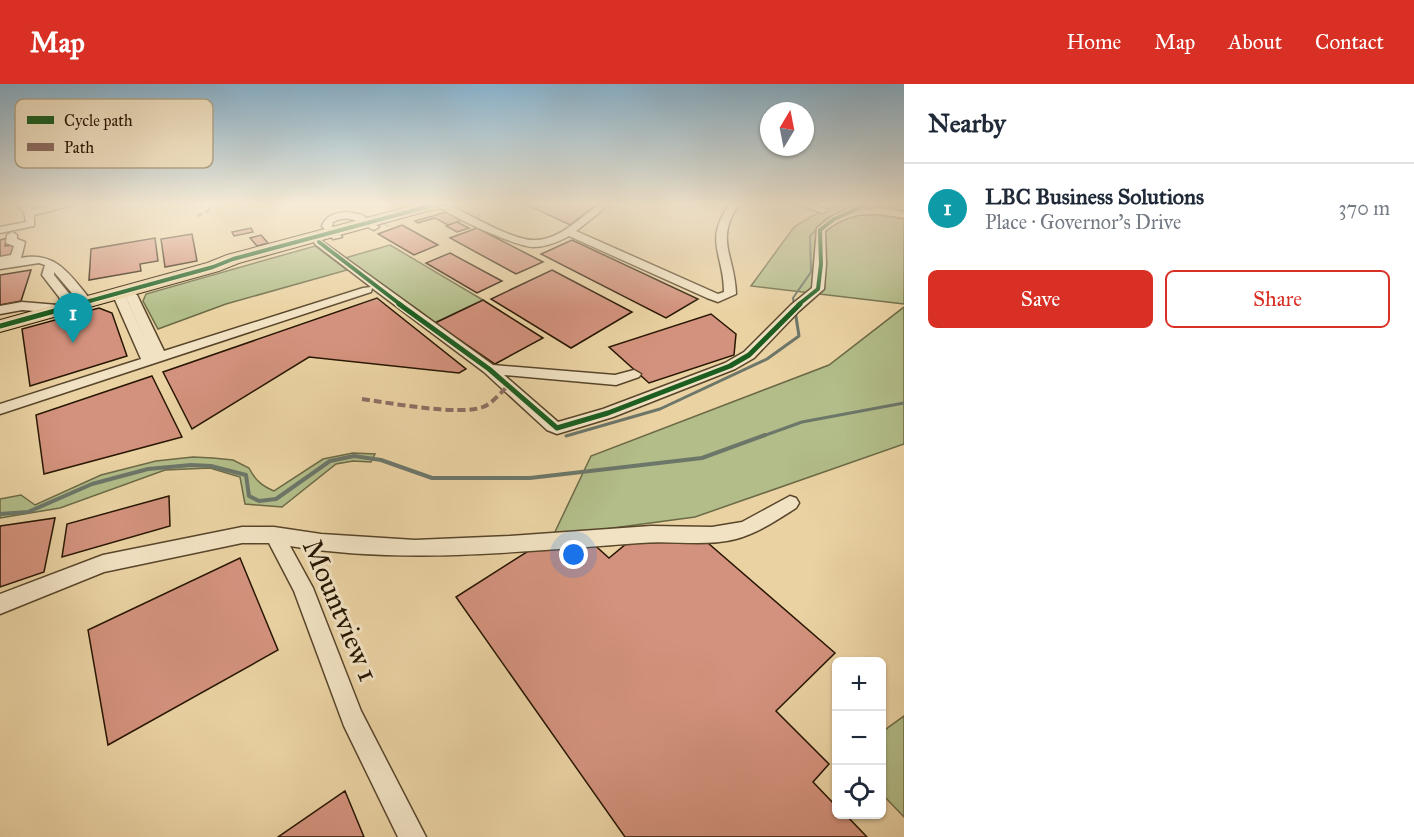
<!DOCTYPE html>
<meta charset="utf-8">
<style>
:root{--surface:#fff;--page:#f6f6f7;--text:#1f2937;--muted:#747a83;--line:#e0e1e3;--accent:#d93025}
body{margin:0;font-family:"IM FELL Great Primer",serif;background:var(--page);color:var(--text)}
.controls{position:absolute;right:18px;bottom:18px;display:grid;overflow:hidden;border-radius:9px;box-shadow:0 2px 4px #0004}
.controls button{width:54px;height:54px;display:grid;place-items:center;padding:0;border:0;border-bottom:2px solid var(--line);background:var(--surface);color:var(--text);font:30px sans-serif}
.compass{position:absolute;left:760px;top:18px;width:54px;height:54px;border-radius:50%;background:var(--surface);box-shadow:0 2px 4px #0004;rotate:10deg}
.you{position:absolute;left:574px;top:471px;width:21px;height:21px;margin:-15px;border:4px solid #fff;border-radius:50%;background:#1a73e8;box-shadow:0 0 0 9px #1a73e833}
.badge{display:grid;place-items:center;width:39px;height:39px;border-radius:50%;background:var(--accent);color:#fff;font-size:20px;font-weight:700}
.pin{position:absolute;translate:-50% -50px;filter:drop-shadow(0 2px 3px #0008)}
.pin::after{content:'';position:absolute;top:32px;width:21px;height:18px;background:inherit;clip-path:polygon(0 0,100% 0,50% 100%)}
.list{margin:0;padding:0;list-style:none}
h2{display:flex;justify-content:space-between;align-items:center;height:78px;margin:0;padding:0 24px;font-size:26px}
h2 small{font-size:20px;font-weight:400;color:var(--muted)}
.list li{display:grid;grid-template-columns:39px 1fr auto;gap:18px;align-items:center;box-sizing:border-box;height:90px;padding:0 24px;border-top:2px solid var(--line)}
.list b{display:block;font-size:22px;white-space:nowrap}
.list p{margin:0;font-size:20px;white-space:nowrap;color:var(--muted)}
.list em{font-size:20px;font-style:normal;color:var(--muted)}
.actions{display:flex;gap:12px;padding:18px 24px}
.actions a{flex:1;padding:14px 0;border:2px solid var(--accent);border-radius:9px;text-align:center;font-size:21px;color:var(--accent)}
.actions .main{background:var(--accent);color:#fff}
.icon{flex:none;width:33px;height:33px;fill:none;stroke:currentColor;stroke-width:2;stroke-linecap:round;stroke-linejoin:round}
.map{position:relative;flex:none;width:904px;height:753px;overflow:hidden}
header{display:flex;align-items:center;gap:36px;box-sizing:border-box;height:84px;padding:0 30px;background:var(--accent);color:#fff}
header strong{font-size:28px}
nav{display:flex;gap:33px;margin-inline-start:auto;font-size:21px}
main{display:flex}
aside{flex:1;background:var(--surface)}
.map>svg:first-child{display:block}
</style>
<header>
<strong>Map</strong>
<nav><a>Home</a><a>Map</a><a>About</a><a>Contact</a></nav>
</header>
<main>
<div class="map">
<svg width="904" height="753" viewBox="0 0 904 753">
<rect width="100%" height="100%" fill="#ead2a3"/>
<filter id="stains"><feTurbulence type="fractalNoise" baseFrequency=".00333" numOctaves="4"/><feColorMatrix values="0 0 0 0 .2 0 0 0 0 .09 0 0 0 0 .02 0 0 0 .5 -.17"/></filter>
<radialGradient id="worn" r=".72"><stop offset=".6" stop-color="#630" stop-opacity="0"/><stop offset="1" stop-color="#630" stop-opacity=".3"/></radialGradient>
<path fill="#b2bd89" stroke="#6c6a46" stroke-width="1.5" d="M842,120H904V220L751,202L794,143L812,132Z
M390,161L483,216L434,239L345,174Z
M315,162L347,186L226,220L158,245L143,217L146,210Z
M904,223V360L695,433L553,452L591,372L829,281Z
M353,369L375,370L371,378L353,377L336,380L282,423L245,420L240,393L210,384L165,386L60,424L0,434V415L21,411L35,421L101,391L156,377L193,373L213,374L233,376L249,384C255,396 262,402 274,407L323,375Z
M904,632V733L882,710V648Z"/>
<g fill="none" stroke-linecap="round" stroke-linejoin="round">
<path stroke="#6c7669" stroke-width="2" d="M794,221L793,214L811,188L810,152L826,135L849,125"/>
<path stroke="#6c7669" stroke-width="3" d="M566,352L660,325L767,275L799,252L794,220
M760,353L802,338L904,319"/>
<path stroke="#6c7669" stroke-width="4" d="M0,430L28,428L92,400L148,385L191,381L211,382L246,391L249,412L259,417L276,415L330,377L354,372L381,376L432,394H530L702,374L765,351"/>
</g>
<path fill="#d3927d" stroke="#271602" stroke-width="1.5" d="M525,120H597L570,141Z
M447,128L462,136L448,141L435,134L418,139L415,137Z
M457,138L469,144L457,148L446,142Z
M402,141L438,161L414,171L378,150Z
M251,144L253,148L234,152L232,148Z
M477,144L543,178L516,190L450,154Z
M192,150L197,177L165,183L161,155Z
M261,151L268,159L257,162L250,154Z
M7,154L5,162L15,161L13,173L0,175V156Z
M155,154L158,177L140,180L141,187L89,196L91,165Z
M572,156L698,215L666,234L541,170Z
M450,169L502,197L477,209L426,179Z
M31,186L21,217L0,221V191Z
M552,186L632,228L571,264L491,215Z
M377,214L466,285L459,289L309,273L192,345L163,288Z
M483,216L543,254L495,280L435,239Z
M99,224L112,229L127,272L30,302L22,245Z
M711,230L736,250L734,271L649,299L609,263Z
M152,292L182,353L44,390L36,331Z
M169,412L170,442L62,473L67,440Z
M55,434L44,488L0,503V442Z
M701,453L835,569L776,627L829,680L813,698L836,722V730H845L867,753H625L456,513L541,459L590,457L609,474L632,455Z
M240,474L278,566L108,661L88,546Z
M345,707L364,753H278Z"/>
<g fill="none" stroke-linecap="round" stroke-linejoin="round">
<path stroke="#c3ac83" stroke-width="10" stroke-dasharray="10 5" stroke-linecap="butt" d="M476,133L479,134"/>
<defs>
<path id="minor" d="M14,120H26L32,126L57,120H77L34,131V142L0,149V143L26,138L24,128Z
M448,120C468,130 512,156 533,156C548,157 563,148 575,139C587,131 595,120 610,120L576,147L718,210L724,208C724,170 703,157 730,120H739C714,157 735,171 736,210L718,218L707,214L569,152C558,158 546,163 533,163C515,162 451,133 437,121Z
M796,120H813L828,126L823,129Z
M859,120H872L863,126L881,124L904,128V134C872,128 851,126 825,147L826,180L824,205L799,227L754,274L735,285L613,333L557,350L547,346L484,288L372,204L371,208L0,330V320L141,275L112,209L114,207L118,205L124,209L152,271L125,211L127,209L131,207L137,211L164,267L363,204L371,203L315,160L314,158L319,155L493,281L615,291L634,286L641,290L639,293L616,301L504,291L558,338L603,325L725,279L744,268L791,221L812,204L817,144L831,133Z
M347,128L362,131L379,143L374,146C359,140 351,129 333,138L332,142L342,153L333,155L322,142C326,131 336,129 347,128Z
M12,148L17,151V155L25,158L21,174C56,167 70,191 90,215V221H82L54,188V191L71,212L75,223L73,226H65L59,213L42,191L45,181L39,179L0,185V173L11,171L14,162L6,159L7,151Z
M22,218L58,221L64,225L58,229L22,226L0,230V222Z
M790,412L796,414L799,419L796,424C777,436 758,449 736,455C705,463 672,456 640,459C523,467 406,481 290,462L313,504L361,627L426,753H398L344,642L294,507L269,459H242L104,488L0,530V510L103,471L242,443H274L321,450L415,456L510,452L651,442L712,443L742,438Z"/>
<path id="highway" d="M419,120H452L450,123L431,126L239,179L219,187L0,248V236L207,179L227,171Z"/>
</defs>
<use href="#minor" stroke="#58452a" stroke-width="3"/>
<use href="#highway" stroke="#271602" stroke-width="2"/>
<path stroke="#271602" stroke-width="1.5" stroke-dasharray="1 2" stroke-linecap="butt" d="M365,120L367,123L383,121"/>
<use href="#minor" fill="#f1e2c3" fill-rule="evenodd"/>
<use href="#highway" fill="#ead2a3" fill-rule="evenodd"/>
<path stroke="#271602" stroke-width="1.5" stroke-dasharray="1 2" stroke-linecap="butt" d="M374,133L389,143"/>
<path stroke="#8d6e63" stroke-width="3" stroke-dasharray="6 3" stroke-linecap="butt" d="M197,132L208,127L213,120"/>
<path stroke="#8d6e63" stroke-width="4" stroke-dasharray="8 4" stroke-linecap="butt" d="M362,315C390,319 459,332 483,323C493,319 500,309 508,302"/>
<defs>
<path id="cycleway-far1" d="M319,158L401,221
M75,221L213,183L233,175L430,122L445,120
M798,221L818,205L821,180L820,146L834,135L868,120"/>
<path id="cycleway" d="M399,220L489,285L557,344L608,329L730,282L749,271L800,220
M0,242L80,220"/>
</defs>
<use href="#cycleway-far1" stroke="#f1e2c3" stroke-width="6"/>
<use href="#cycleway" stroke="#f1e2c3" stroke-width="8"/>
<use href="#cycleway-far1" stroke="#1b5e20" stroke-width="4"/>
<use href="#cycleway" stroke="#1b5e20" stroke-width="5"/>
</g>
<linearGradient id="sky" x2="0" y2="1"><stop stop-color="#89b5d1"/><stop offset="0.53" stop-color="#f6ebd6"/><stop offset="1" stop-color="#f6ebd6" stop-opacity="0"/></linearGradient>
<rect width="904" height="226" fill="url(#sky)"/>
<g text-anchor="middle" stroke-width="6" stroke-linejoin="round" paint-order="stroke">
<g font-size="28" fill="#271602" stroke="#f1e2c3">
<text transform="translate(341 526) rotate(67)" y="10">Mountview 1</text>
</g>
</g>
<rect x="15" y="15" width="198" height="69" rx="9" fill="#f1e2c3" stroke="#b4a589" stroke-width="1.5"/>
<rect x="27" y="32" width="27" height="8" fill="#1b5e20"/>
<rect x="27" y="59" width="27" height="8" fill="#8d6e63"/>
<g font-size="16" fill="#271602">
<text x="64" y="42">Cycle path</text>
<text x="64" y="69">Path</text>
</g>
<rect width="100%" height="100%" filter="url(#stains)"/>
<rect width="100%" height="100%" fill="url(#worn)"/>
</svg>
<div class="controls">
<button>+</button>
<button>−</button>
<button><svg class="icon" aria-label="locate" viewBox="0 0 24 24"><circle cx="12" cy="12" r="6"/><path d="M12 2v4M12 18v4M2 12h4M18 12h4"/></svg></button>
</div>
<svg class="compass" viewBox="-18 -18 36 36"><path d="M0-13l5 13h-10z" fill="#e53935"/><path d="M0 13l5-13h-10z" fill="#747a83"/></svg>
<div class="you"></div>
<div class="pin badge" style="left:73px;top:259px;background:#0f9aa8">1</div>
</div>
<aside>
<h2>Nearby<small></small></h2>
<ul class="list">
<li><span class="badge" style="background:#0f9aa8">1</span><div><b>LBC Business Solutions</b><p>Place · Governor's Drive</p></div><em>370 m</em></li>
</ul>
<div class="actions"><a class="main">Save</a><a>Share</a></div>
</aside>
</main>
